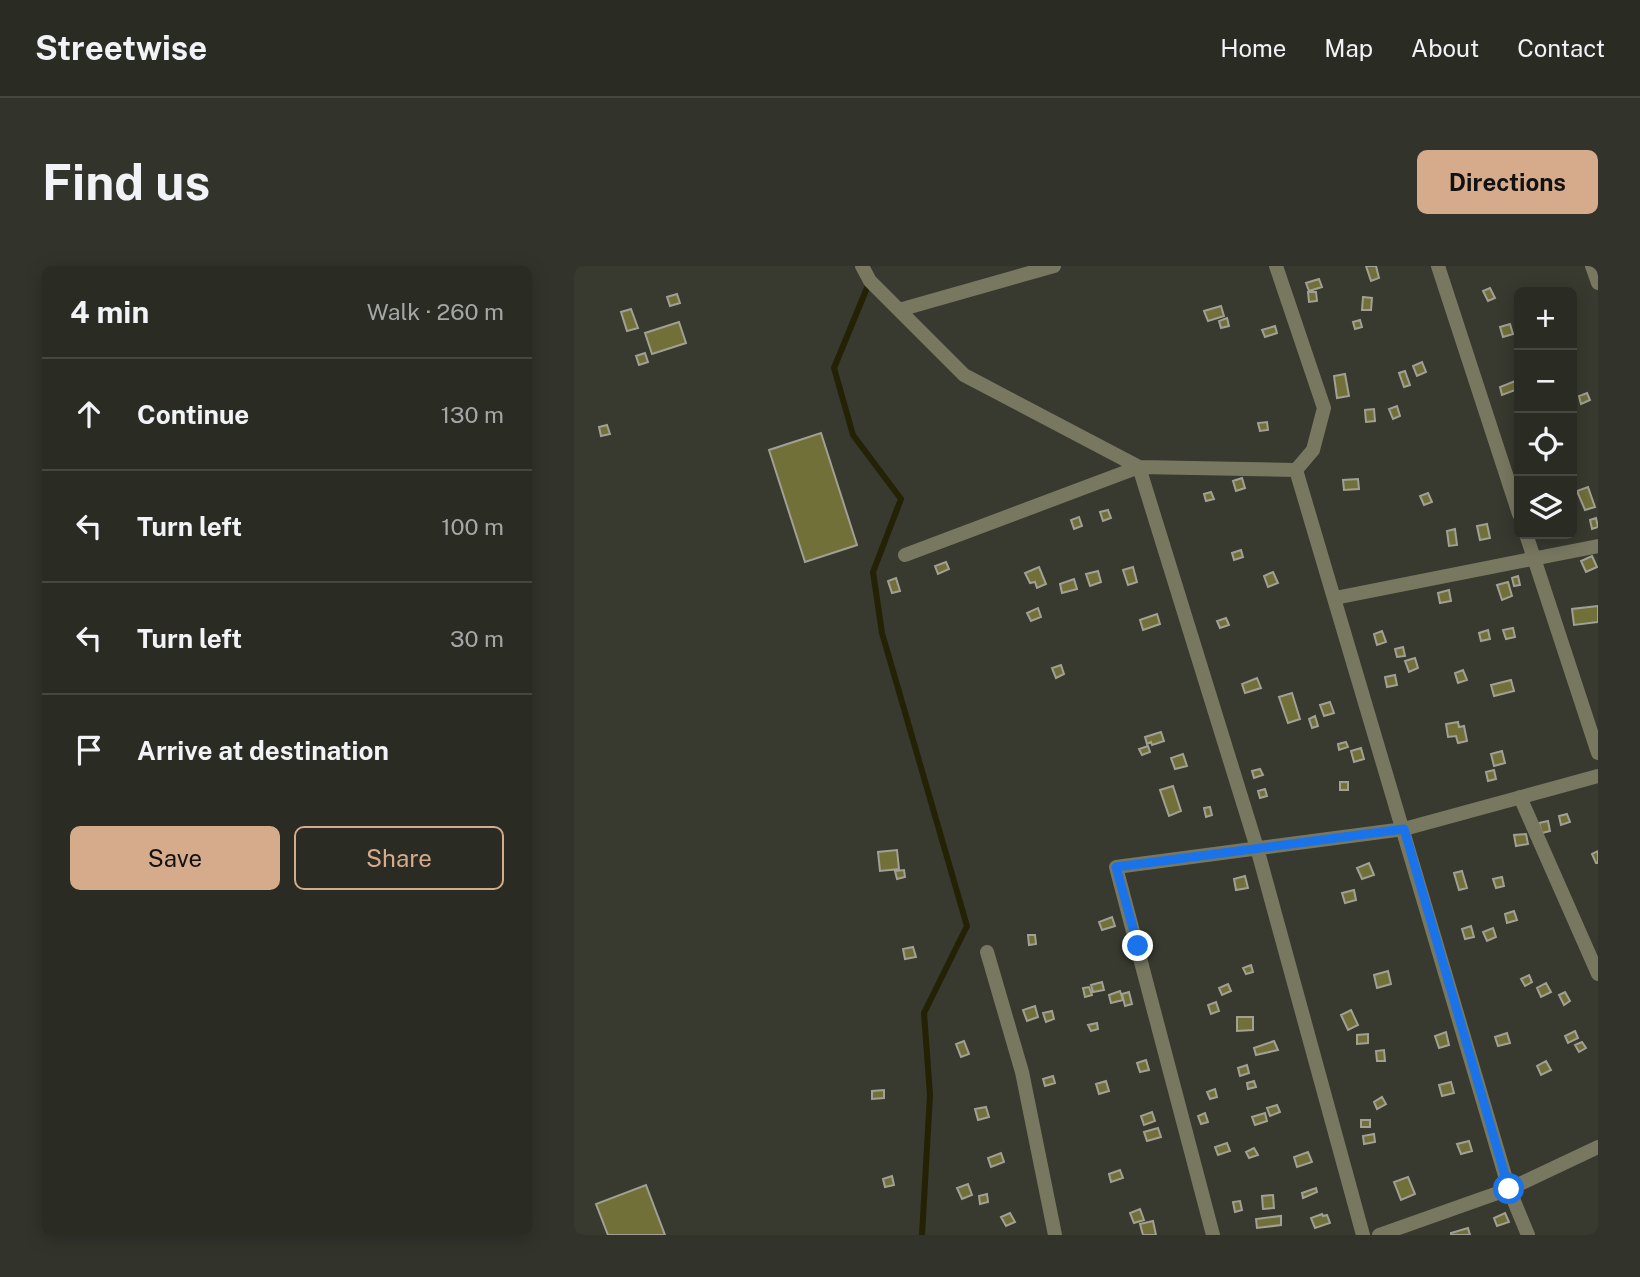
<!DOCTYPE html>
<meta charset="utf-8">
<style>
:root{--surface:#2a2b23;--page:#32332b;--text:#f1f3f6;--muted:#a5a7a6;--line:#464741;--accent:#d6ab8b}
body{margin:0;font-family:"Public Sans",sans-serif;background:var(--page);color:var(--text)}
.controls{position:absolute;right:21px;top:21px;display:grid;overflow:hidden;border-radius:10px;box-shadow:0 4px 18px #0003}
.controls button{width:63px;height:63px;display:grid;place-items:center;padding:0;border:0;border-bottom:2px solid var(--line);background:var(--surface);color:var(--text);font:35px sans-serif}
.stop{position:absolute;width:21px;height:21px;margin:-16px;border:5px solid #1a73e8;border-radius:50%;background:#fff}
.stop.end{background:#1a73e8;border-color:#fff;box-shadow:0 2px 7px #0008}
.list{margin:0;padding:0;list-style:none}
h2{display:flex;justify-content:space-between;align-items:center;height:91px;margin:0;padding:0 28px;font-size:30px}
h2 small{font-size:23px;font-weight:400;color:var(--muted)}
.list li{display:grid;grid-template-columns:46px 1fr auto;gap:21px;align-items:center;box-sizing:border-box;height:112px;padding:0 28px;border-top:2px solid var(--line)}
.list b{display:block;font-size:26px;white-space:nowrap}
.list em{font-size:23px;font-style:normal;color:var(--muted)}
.actions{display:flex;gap:14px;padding:21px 28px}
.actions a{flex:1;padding:16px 0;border:2px solid var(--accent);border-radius:10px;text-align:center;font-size:24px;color:var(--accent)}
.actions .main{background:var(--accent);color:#111}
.icon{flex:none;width:38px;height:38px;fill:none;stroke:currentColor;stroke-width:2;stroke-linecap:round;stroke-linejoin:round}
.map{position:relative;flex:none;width:1024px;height:969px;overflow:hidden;border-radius:10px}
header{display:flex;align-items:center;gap:42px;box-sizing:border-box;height:98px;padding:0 35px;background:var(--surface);border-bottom:2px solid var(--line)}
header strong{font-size:33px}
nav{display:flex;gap:38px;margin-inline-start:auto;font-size:24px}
.intro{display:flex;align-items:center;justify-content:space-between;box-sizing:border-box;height:168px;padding:0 42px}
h1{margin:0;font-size:49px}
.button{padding:18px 32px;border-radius:10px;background:var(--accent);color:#111;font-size:24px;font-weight:700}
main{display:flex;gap:42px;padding:0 42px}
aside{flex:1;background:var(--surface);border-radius:10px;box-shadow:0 4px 18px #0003}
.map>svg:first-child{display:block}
</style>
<header>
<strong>Streetwise</strong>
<nav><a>Home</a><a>Map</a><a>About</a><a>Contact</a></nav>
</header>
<div class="intro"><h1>Find us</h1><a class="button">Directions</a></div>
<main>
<aside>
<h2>4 min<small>Walk · 260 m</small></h2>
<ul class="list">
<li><svg class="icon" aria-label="ahead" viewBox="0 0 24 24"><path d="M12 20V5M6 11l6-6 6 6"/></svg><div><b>Continue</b></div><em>130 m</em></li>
<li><svg class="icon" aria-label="left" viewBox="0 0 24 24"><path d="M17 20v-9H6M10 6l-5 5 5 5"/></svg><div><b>Turn left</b></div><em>100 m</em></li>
<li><svg class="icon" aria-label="left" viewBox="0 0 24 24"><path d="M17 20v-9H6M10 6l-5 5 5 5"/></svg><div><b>Turn left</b></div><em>30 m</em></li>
<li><svg class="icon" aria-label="arrive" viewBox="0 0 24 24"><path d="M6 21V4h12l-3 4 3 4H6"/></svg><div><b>Arrive at destination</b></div></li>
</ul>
<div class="actions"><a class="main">Save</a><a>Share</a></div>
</aside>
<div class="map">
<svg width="1024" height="969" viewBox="0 0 1024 969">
<rect width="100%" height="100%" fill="#38392f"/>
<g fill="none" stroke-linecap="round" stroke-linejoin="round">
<path stroke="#232205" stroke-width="6" d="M295,17L260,102L279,169L327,233L299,306L308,367L393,660L350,747L356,829L348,969"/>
</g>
<path fill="#717039" stroke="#a0a095" stroke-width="2" d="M792,0H802L805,12L797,15Z
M745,13L748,21L735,25L732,17Z
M916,22L921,32L914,35L909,25Z
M734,26H742L743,35L735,36Z
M103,28L106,37L96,40L93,31Z
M789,31L798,32L797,44H788Z
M647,40L650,50L634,55L630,45Z
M57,43L64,62L53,65L47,46Z
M653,52L655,60L647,62L645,55Z
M786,54L788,61L781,63L779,56Z
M105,56L112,77L78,88L71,67Z
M936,58L939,68L929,71L926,61Z
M701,60L703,67L691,71L688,64Z
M71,87L74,96L65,99L62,90Z
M848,96L852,106L843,110L839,100Z
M831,105L836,119L830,121L825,107Z
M771,108L775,130L763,132L760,110Z
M941,115L944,123L928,129L926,121Z
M1013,127L1016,134L1007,138L1005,130Z
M823,140L826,150L819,153L815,143Z
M800,143L801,155L792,156L791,144Z
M693,156L694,164L686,165L684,157Z
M33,159L36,168L27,170L25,161Z
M247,167L283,279L231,296L195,184Z
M668,212L671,222L662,225L659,215Z
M784,213L785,223L770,224L769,214Z
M1014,221L1021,241L1011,244L1003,225Z
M637,226L640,233L632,235L630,228Z
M854,227L858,236L850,239L846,230Z
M534,244L537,252L529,255L526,246Z
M505,251L508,260L500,263L497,254Z
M1022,252L1024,261L1018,263L1016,254Z
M913,258L916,272L906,274L903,260Z
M881,263L883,279L875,280L873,265Z
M667,284L669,291L660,294L658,287Z
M1018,290L1023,301L1012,306L1007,295Z
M372,296L375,303L364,308L361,300Z
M465,301L472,318L463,322L461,316L456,317L451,307Z
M559,301L563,316L554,319L549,304Z
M524,305L527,316L516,320L512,308Z
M699,306L704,317L694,321L690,310Z
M944,310L946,319L940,320L938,312Z
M322,312L326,325L318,327L314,315Z
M500,313L503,323L488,327L486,318Z
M934,316L938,330L928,334L923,319Z
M875,324L877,335L866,337L864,327Z
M1024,340V356L1000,359L998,343Z
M464,342L467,351L457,355L453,347Z
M583,348L586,358L569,364L566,354Z
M652,352L655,359L646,362L643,355Z
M939,362L941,371L932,373L929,364Z
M914,364L916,373L907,375L905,367Z
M808,365L812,376L803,379L800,368Z
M829,381L831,390L823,391L821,383Z
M841,392L844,402L835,406L831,395Z
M487,399L490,408L482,412L478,402Z
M889,404L893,414L884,417L881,407Z
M821,409L823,419L813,421L811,411Z
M683,412L687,422L671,427L668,418Z
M937,414L940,425L920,430L917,419Z
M718,427L726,453L714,457L705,431Z
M756,436L760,447L750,450L746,439Z
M741,450L744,460L738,462L735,453Z
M884,456L885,461L890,460L893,475L884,477L882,470L874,471L872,458Z
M587,466L590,475L578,479L577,476L573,478L571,471Z
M772,476L774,481L765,484L764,478Z
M574,480L576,486L568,489L565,483Z
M787,482L790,493L780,496L777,485Z
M928,485L931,497L920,500L917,488Z
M609,488L613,500L601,503L597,492Z
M686,503L689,509L680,512L678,505Z
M920,504L922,513L914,515L912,506Z
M766,516H774V524H766Z
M599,520L607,545L595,550L586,524Z
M691,523L693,530L686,532L684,525Z
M636,541L638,549L632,551L630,542Z
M993,548L996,556L987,559L985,550Z
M974,555L976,565L968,567L965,557Z
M952,568L954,578L942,580L940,569Z
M323,584L325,603L306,605L304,586Z
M1024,585V597H1022L1018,588Z
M795,597L800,609L788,613L783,602Z
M330,604L331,611L323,613L321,605Z
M888,605L893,622L885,624L880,607Z
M671,610L674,622L662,624L660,613Z
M928,611L930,620L922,622L919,613Z
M780,624L782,634L771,637L768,627Z
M940,645L943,654L933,657L931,648Z
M538,651L541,660L528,664L525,656Z
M897,660L900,671L891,673L888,663Z
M919,662L922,671L913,675L909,666Z
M454,669H461L462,678L455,679Z
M339,681L342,691L331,693L329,683Z
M677,699L679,706L672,708L669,702Z
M814,705L817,718L803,722L800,709Z
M955,709L958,716L951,720L947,713Z
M528,716L530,724L519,726L517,719Z
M972,717L977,726L967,731L963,722Z
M654,718L657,725L648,729L645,722Z
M515,721L518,729L511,731L509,722Z
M546,725L549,734L537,737L535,729Z
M555,726L558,738L551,740L548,728Z
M991,726L996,735L990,739L985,729Z
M642,736L645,745L637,748L634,739Z
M461,740L464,751L453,755L449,744Z
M777,744L784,759L774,764L767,749Z
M478,745L480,753L472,756L469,747Z
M663,751H679V764L663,765Z
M523,757L524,763L517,765L514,759Z
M1001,765L1004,772L994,777L991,770Z
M872,766L875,779L865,782L861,770Z
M933,767L936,777L924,780L921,771Z
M794,768V777L783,778V769Z
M390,775L395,788L387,791L382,778Z
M700,775L704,784L682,789L680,782Z
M1008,776L1012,782L1005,786L1001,779Z
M810,784L811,795H803L802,785Z
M572,794L575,804L566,806L563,797Z
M972,795L977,804L967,809L963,800Z
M673,799L675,807L666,810L664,802Z
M479,810L481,817L471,820L469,813Z
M532,815L535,825L525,828L522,818Z
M680,815L682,821L674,823L673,817Z
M877,816L880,827L868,830L865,819Z
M641,823L643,831L636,833L633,826Z
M310,824V832L298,833V825Z
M808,831L812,838L803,843L800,836Z
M703,839L706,846L696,850L693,842Z
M412,841L415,851L404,854L401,843Z
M578,846L581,855L570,859L567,850Z
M631,847L634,856L627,858L624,850Z
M691,847L693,855L681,859L678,851Z
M787,854H796V861H787Z
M584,862L587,871L573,875L570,866Z
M800,868L801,876L790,878L789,870Z
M895,875L898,885L887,888L883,878Z
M653,877L656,885L644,889L641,881Z
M680,882L684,889L675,892L672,886Z
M734,886L738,896L723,901L720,891Z
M427,887L430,896L417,901L414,892Z
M546,904L549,912L537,916L535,908Z
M318,910L320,919L311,921L309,913Z
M834,911L841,928L827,934L820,916Z
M394,918L398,929L388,933L383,922Z
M72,919L91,969H34L22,938Z
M742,922L743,926L729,932L728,927Z
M413,928L414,936L406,938L405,930Z
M699,929L700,942L689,943L688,930Z
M666,935L668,944L661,946L659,936Z
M566,943L570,954L560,957L556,947Z
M436,947L441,956L432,960L427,951Z
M931,947L935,956L923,960L920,952Z
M748,948L749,950L753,949L756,957L741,962L737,952Z
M707,950V959L683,962L682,953Z
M579,955L582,969H569L566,958Z
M894,962L896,969H877V967Z"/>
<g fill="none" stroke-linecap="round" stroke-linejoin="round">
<path stroke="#787861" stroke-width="14" d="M288,0L296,15L390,109L565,201L683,582L789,969
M864,0L945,248
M1018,0L1024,17
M325,44L480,0
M722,204L935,923L954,969
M952,268L1024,487
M331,289L565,201L722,204L739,184L750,142L702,0
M761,332L1024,280
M946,531L1024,708
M413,686L448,806L481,969
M639,969L542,601L830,563L1024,510
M805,969L935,923L1024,881"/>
</g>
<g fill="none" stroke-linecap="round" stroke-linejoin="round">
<path stroke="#1a73e8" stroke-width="9" d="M564,680L542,601L830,563L935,923"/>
</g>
</svg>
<div class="controls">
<button>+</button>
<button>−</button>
<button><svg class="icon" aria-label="locate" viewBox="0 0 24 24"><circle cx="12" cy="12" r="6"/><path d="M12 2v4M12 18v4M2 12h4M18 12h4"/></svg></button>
<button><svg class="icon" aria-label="layers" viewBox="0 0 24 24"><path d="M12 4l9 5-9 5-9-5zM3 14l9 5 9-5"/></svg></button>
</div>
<div class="stop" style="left:935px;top:923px"></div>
<div class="stop end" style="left:564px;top:680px"></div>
</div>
</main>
